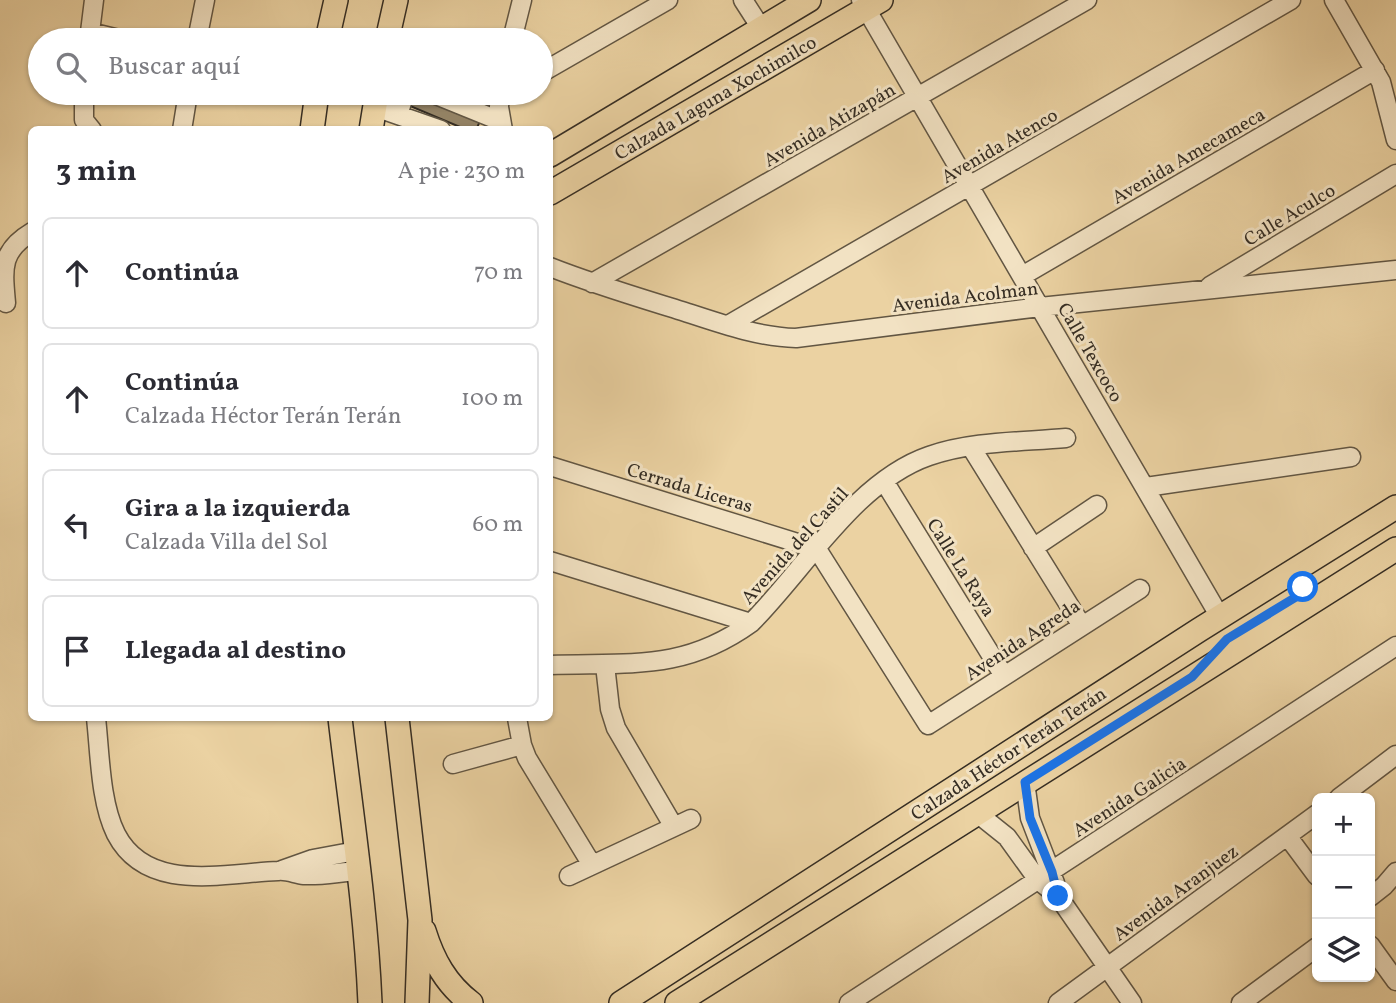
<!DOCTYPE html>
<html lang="es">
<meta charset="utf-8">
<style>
:root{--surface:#fff;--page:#f7f7f7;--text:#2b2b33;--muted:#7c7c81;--line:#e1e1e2}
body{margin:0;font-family:Vollkorn,serif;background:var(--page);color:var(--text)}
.controls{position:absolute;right:21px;bottom:21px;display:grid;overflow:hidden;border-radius:10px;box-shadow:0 2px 5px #0004}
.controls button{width:63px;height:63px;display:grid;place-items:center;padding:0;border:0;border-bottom:2px solid var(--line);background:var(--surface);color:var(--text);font:35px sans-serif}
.stop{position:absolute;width:21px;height:21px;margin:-16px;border:5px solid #1a73e8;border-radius:50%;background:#fff}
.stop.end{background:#1a73e8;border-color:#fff;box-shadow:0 2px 7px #0008}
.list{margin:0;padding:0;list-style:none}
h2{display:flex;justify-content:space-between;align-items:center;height:91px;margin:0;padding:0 28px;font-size:30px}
h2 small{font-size:23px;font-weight:400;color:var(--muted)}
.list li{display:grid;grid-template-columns:46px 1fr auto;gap:21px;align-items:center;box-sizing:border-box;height:112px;margin:0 14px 14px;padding:0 14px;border:2px solid var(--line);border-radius:10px}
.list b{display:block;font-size:26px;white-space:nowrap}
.list p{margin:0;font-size:23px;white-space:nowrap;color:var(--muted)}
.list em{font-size:23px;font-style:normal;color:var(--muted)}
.icon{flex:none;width:38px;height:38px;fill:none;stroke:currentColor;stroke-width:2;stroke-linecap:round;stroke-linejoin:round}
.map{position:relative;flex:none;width:1396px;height:1003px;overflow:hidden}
.search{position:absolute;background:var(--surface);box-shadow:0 2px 5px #0004;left:28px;top:28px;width:525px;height:77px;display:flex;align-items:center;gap:18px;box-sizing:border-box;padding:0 24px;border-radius:38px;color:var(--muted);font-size:26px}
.panel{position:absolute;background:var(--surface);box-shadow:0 2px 5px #0004;left:28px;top:126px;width:525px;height:595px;border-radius:10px}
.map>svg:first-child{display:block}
</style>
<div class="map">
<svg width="1396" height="1003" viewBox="0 0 1396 1003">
<rect width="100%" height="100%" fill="#ebd2a2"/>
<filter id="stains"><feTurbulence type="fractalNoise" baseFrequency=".00286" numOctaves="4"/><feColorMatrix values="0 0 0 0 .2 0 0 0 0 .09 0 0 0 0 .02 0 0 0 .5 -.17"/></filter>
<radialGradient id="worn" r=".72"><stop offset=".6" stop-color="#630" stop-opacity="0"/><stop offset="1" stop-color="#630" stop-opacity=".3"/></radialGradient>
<path fill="#948365" stroke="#352d23" stroke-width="2" d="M408,93H417L481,119L476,130H467L403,103Z"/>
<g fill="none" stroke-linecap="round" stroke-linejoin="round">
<defs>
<path id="minor" d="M743,0L761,28
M861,0L1220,617
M1334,0L1381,82L1396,140
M90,32L123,40
M89,40L94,0
M197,40L205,0
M512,40L522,0
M541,73L668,0
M84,93V120L92,130
M431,93L500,121
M500,93L499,107L503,130
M375,107L441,130
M398,115L405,93
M182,130L188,93
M550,267C593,284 637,297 682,311C719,323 757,337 796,338L1040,307L1396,270
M1022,276L1375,70
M592,283L1087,0
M1210,286L1396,174
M6,303C3,269 0,251 32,232
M728,325L1291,0
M971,447L1082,626
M550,466L817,549L928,725L1140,589
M884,481L1004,676
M1146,487L1351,457
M1033,548L1097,505
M550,561L751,623
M550,665C628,662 683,672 751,623C804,570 856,481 929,456C971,441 1022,442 1066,438
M605,665L610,709L616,728L674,827
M96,718C100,753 100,802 116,834C147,894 224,873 278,871C287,870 295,874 304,875C322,876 340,872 358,871
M517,718L522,745L527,758L592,865
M453,764L522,745
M1025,782L1030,818L1055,883
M1339,798L1396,755
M977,813L1007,837L1038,880L1058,896L1132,1003
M1288,837L1317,876
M282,870L313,859L356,851
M569,876L691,819
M1370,897L1384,886L1396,872
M1370,945L1396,981
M849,1003L1396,646
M1058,1003L1317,814
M1241,1003L1317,947"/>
<path id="major" d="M327,40L336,0
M387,40L396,0
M312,130L317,93
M371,130L377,93
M550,155L809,0
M550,193L881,0
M340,718C351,812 366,908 370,1003
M397,718L420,920L417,1003
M424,931C433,960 446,984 471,1003
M621,1003L1199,630L1396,507
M677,1003L1396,549"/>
</defs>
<use href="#minor" stroke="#625643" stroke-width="21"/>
<use href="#major" stroke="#352d23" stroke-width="26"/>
<use href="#minor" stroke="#f2e2c3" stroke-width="18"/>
<use href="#major" stroke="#ebd2a2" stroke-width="23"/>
</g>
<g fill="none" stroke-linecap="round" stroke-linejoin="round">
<path stroke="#1a73e8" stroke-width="9" d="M1058,896L1052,872L1030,818L1025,782L1192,677L1227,639L1296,597L1303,587"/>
</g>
<g text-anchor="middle" stroke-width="6" stroke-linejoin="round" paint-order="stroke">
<g font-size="19" fill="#352d23" stroke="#f2e2c3">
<text transform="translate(715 97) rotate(-30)" y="7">Calzada Laguna Xochimilco</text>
<text transform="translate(829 124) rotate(-30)" y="7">Avenida Atizapán</text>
<text transform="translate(999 145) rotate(-30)" y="7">Avenida Atenco</text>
<text transform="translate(1188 155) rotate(-30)" y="7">Avenida Amecameca</text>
<text transform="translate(1289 214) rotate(-31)" y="7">Calle Aculco</text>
<text transform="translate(965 296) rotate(-7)" y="7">Avenida Acolman</text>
<text transform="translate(1091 352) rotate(60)" y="7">Calle Texcoco</text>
<text transform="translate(690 487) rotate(17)" y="7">Cerrada Liceras</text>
<text transform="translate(794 545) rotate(-48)" y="7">Avenida del Castil</text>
<text transform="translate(962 567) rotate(58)" y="7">Calle La Raya</text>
<text transform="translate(1022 639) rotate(-33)" y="7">Avenida Agreda</text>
<text transform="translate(1008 753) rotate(-33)" y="7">Calzada Héctor Terán Terán</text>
<text transform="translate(1129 796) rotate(-33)" y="7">Avenida Galicia</text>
<text transform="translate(1175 892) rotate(-36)" y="7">Avenida Aranjuez</text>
</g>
</g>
<rect width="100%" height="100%" filter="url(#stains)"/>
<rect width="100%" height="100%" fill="url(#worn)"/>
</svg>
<div class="controls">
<button>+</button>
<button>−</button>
<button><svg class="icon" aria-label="layers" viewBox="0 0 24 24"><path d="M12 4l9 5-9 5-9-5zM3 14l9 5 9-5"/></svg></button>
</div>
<div class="stop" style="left:1303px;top:587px"></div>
<div class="stop end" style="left:1058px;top:896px"></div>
<div class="search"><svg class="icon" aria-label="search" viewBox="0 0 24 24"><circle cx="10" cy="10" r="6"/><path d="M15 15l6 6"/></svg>Buscar aquí</div>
<section class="panel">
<h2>3 min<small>A pie · 230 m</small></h2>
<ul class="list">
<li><svg class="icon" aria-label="ahead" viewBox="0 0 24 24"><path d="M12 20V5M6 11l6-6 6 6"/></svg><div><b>Continúa</b></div><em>70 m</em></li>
<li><svg class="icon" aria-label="ahead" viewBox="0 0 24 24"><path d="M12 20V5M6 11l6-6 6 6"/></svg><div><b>Continúa</b><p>Calzada Héctor Terán Terán</p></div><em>100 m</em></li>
<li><svg class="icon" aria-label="left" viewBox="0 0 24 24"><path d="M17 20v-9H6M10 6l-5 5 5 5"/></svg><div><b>Gira a la izquierda</b><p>Calzada Villa del Sol</p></div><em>60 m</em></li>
<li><svg class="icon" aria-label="arrive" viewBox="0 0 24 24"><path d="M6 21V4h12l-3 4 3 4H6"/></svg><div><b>Llegada al destino</b></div></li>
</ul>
</section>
</div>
